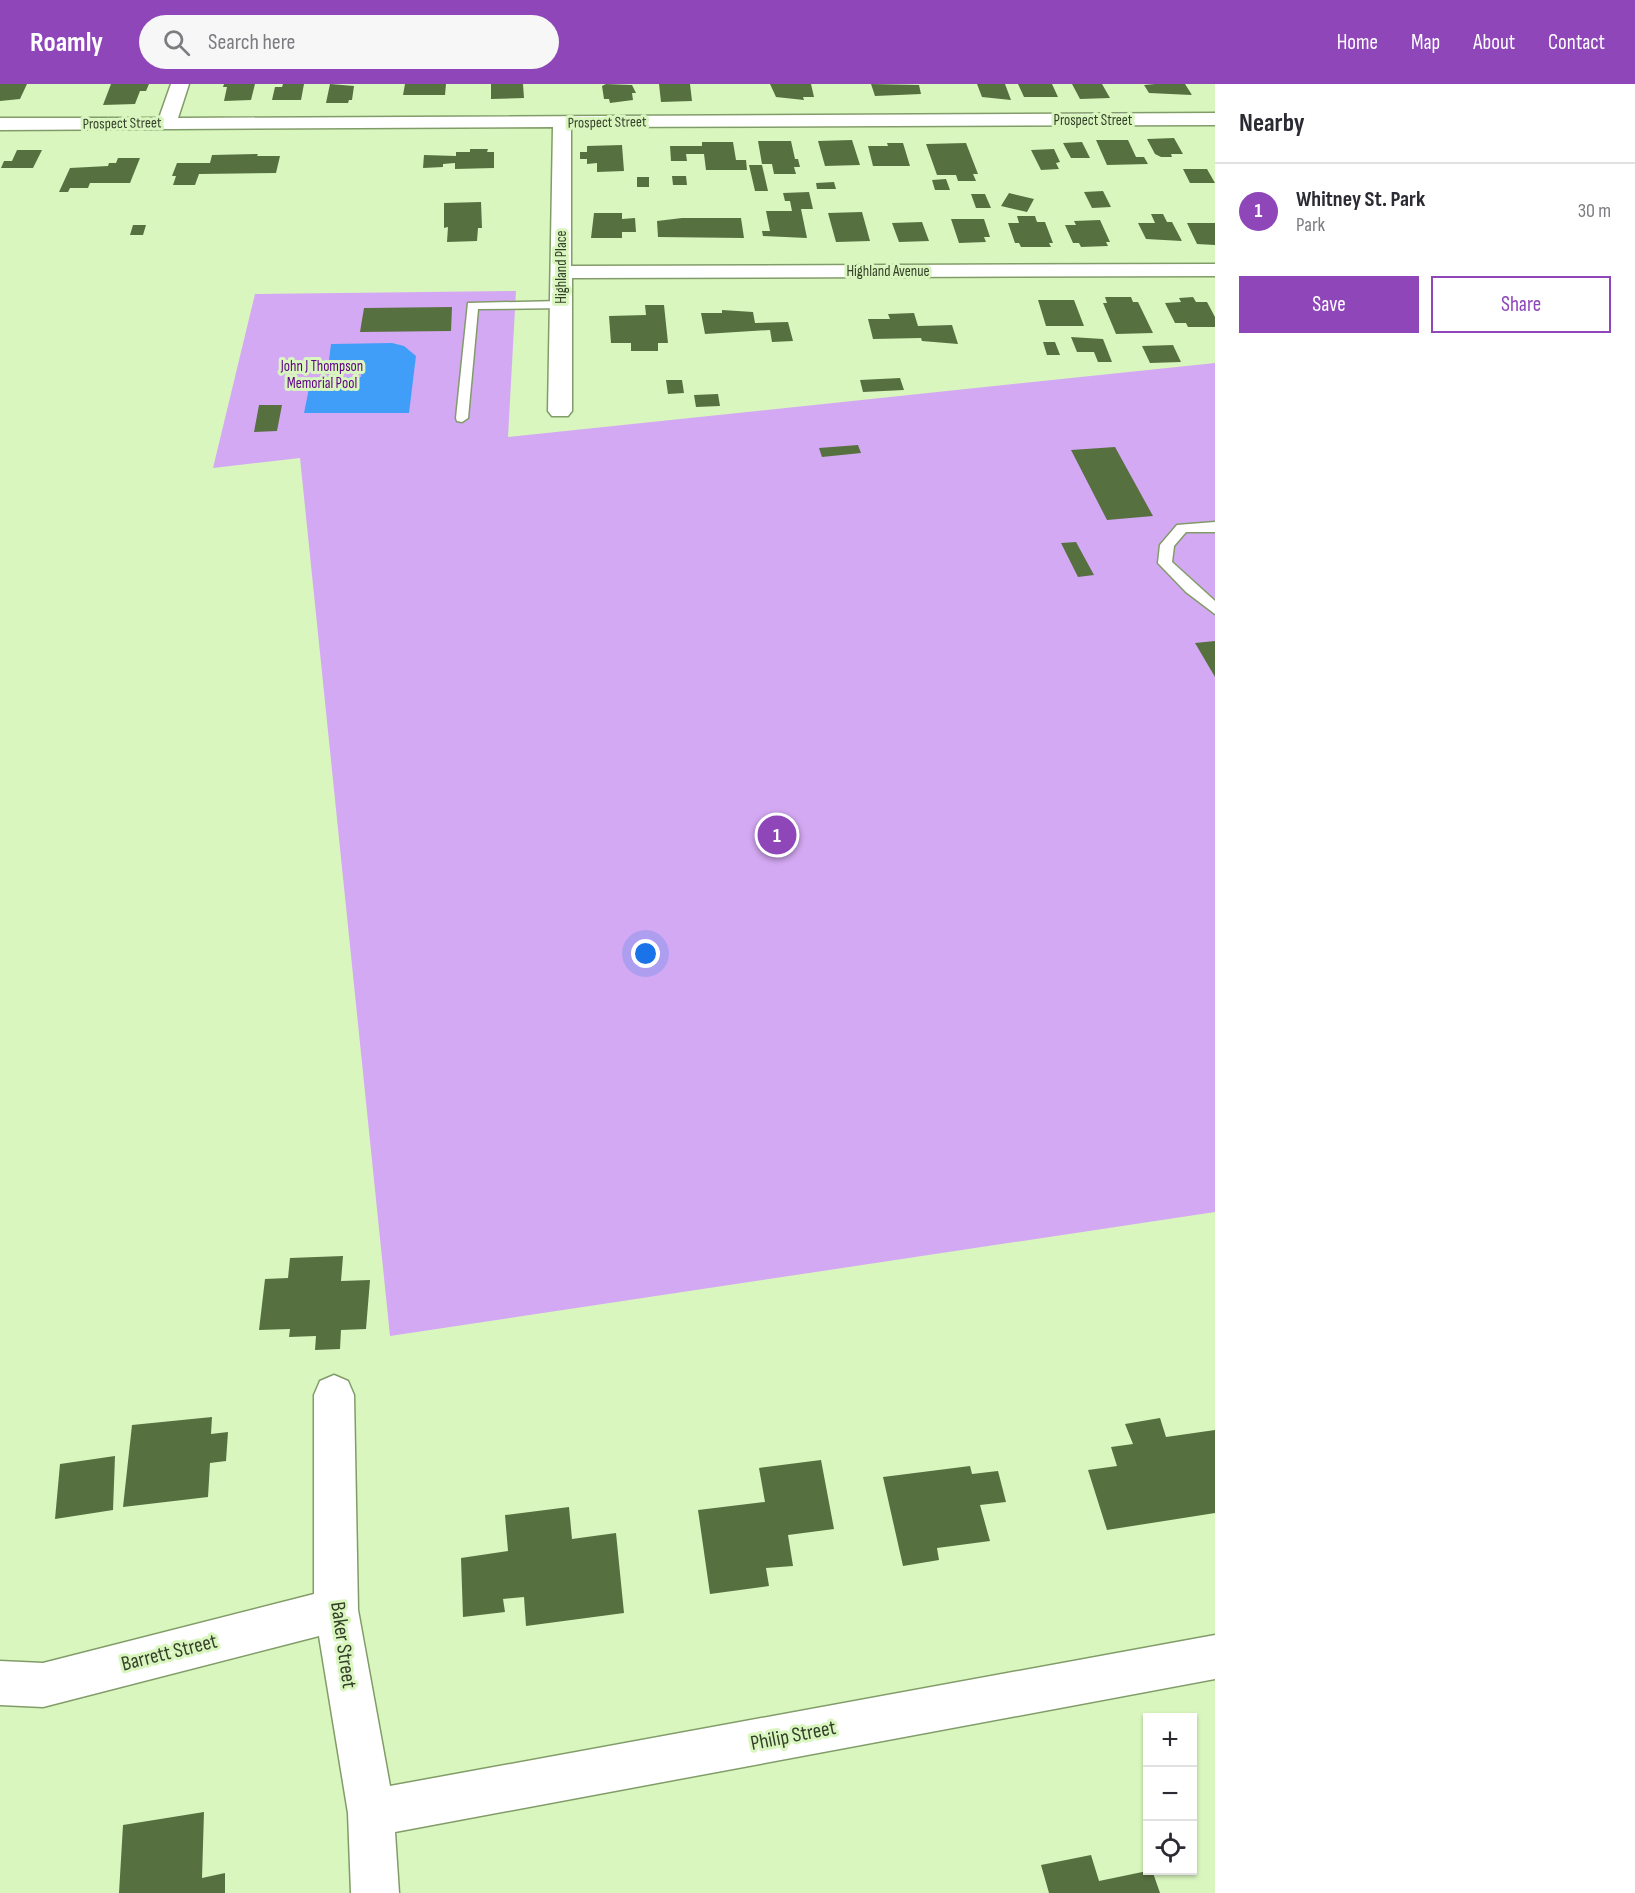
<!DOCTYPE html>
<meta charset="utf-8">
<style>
:root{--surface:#fff;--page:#f7f7f7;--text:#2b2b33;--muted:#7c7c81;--line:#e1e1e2;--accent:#8e46b9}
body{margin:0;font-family:"Sofia Sans Condensed",sans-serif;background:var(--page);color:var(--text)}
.controls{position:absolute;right:18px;bottom:18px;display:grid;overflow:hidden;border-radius:0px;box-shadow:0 2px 4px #0004}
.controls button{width:54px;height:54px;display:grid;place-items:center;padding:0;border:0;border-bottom:2px solid var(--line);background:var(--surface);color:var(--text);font:30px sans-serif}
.you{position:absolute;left:646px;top:870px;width:21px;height:21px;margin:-15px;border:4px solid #fff;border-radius:50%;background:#1a73e8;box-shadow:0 0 0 9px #1a73e833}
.badge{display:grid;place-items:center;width:39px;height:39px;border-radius:50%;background:var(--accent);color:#fff;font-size:20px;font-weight:700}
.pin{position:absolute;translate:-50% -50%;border:3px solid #fff;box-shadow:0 2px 6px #0006}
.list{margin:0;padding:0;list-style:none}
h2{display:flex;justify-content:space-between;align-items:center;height:78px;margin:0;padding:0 24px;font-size:26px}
h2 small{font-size:20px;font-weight:400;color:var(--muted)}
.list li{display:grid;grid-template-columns:39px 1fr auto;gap:18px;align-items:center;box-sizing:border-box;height:96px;padding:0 24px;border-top:2px solid var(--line)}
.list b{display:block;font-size:22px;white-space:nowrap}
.list p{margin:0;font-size:20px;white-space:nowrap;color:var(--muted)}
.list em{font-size:20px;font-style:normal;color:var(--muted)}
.actions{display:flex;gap:12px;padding:18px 24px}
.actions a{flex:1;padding:14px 0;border:2px solid var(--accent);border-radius:0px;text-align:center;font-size:21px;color:var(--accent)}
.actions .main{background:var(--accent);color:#fff}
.icon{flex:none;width:33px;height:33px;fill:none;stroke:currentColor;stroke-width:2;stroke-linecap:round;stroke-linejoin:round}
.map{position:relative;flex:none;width:1215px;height:1809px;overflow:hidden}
header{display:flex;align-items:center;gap:36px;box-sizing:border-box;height:84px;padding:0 30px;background:var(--accent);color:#fff}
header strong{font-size:28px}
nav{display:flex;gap:33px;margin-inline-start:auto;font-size:21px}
.search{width:420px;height:54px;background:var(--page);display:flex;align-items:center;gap:15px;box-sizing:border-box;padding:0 21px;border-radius:33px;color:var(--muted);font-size:22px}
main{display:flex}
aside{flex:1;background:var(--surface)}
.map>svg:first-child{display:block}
</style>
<header>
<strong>Roamly</strong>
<div class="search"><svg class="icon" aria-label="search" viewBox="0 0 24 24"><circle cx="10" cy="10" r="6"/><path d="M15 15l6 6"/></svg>Search here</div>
<nav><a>Home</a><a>Map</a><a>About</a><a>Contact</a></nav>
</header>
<main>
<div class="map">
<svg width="1215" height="1809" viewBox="0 0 1215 1809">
<rect width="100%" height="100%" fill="#d9f6bf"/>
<path fill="#d4a9f3" d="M516,207L508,353L1215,279V1128L390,1252L300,374L213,384L255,210Z"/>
<path fill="#409ef8" d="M392,259L404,262L416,272L409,329H304L311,294L361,293L364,276H329L331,260Z"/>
<path fill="#57703f" d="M0,0H27L20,15L0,17Z
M111,0H149L146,7H140L135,20L103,21Z
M224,0H255L251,16L224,17L227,3H223Z
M283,0H304L301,16H272L275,3H282Z
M330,0L354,2L352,16H349L348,19H326Z
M405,0H446L445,11H403Z
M491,0H523L524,14L491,15Z
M606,0L632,1L636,9H632L633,16L610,19L609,15H604L602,2Z
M659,0H690L692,17L661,18Z
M770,0H811L814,13H803L804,16L776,13Z
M871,0L919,1L921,10L875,12Z
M977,0H1005L1011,16L982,13Z
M1018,0H1052L1058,13H1024Z
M1072,0H1102L1110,14L1080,15Z
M1155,0H1185L1192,11L1149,9L1144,1Z
M1174,54L1183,70H1171L1172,73H1161L1155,70L1147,55Z
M852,56L860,81L825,82L818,57Z
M1096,56H1128L1136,73H1144L1148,80L1107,81Z
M758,57H791L795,75H798L800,83H794L796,90H774L772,80H762Z
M702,58H733L736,76H746L747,86H706L704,70H686L687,77H671L670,62H702Z
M1082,58L1090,74H1071L1063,59Z
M887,59H903L910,82H873L868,62H888Z
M966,59L978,90H973L976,97H958L956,91H937L926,60Z
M622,61L624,87L597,88V79L587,80V75H580V68H587V62Z
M470,65H488L487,68H494V84L455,85V79L443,80V83L423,84L424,71L456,72V68H470Z
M1054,65L1060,78L1056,79L1059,85L1041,86L1031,66Z
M17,66H42L33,84H1L4,77H12Z
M258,70L257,72H280L276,89L199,90L195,101H173L176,92H172L177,79H210L212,71Z
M118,74H140L130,99H90L88,104H70L68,108H59L70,84L108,82L109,79H116Z
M749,81H762L768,107H755Z
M1183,85H1207L1215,99H1190Z
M672,92H686L687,101H673Z
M637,93H649V103H637Z
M946,95L950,106H935L932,96Z
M834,98L836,105H817L816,99Z
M1103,107L1111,123L1092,124L1084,108Z
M809,108L813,125H801L807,154L763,152L762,147H770L766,127H792L790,117H785L783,109Z
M1009,109L1034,115L1027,128L1001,122Z
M971,110H985L991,124H976Z
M481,118L482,144H478L477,157L447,158L448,143L444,144V119Z
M862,128L870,157L836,158L828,129Z
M594,129H622V135L635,134L636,148H622V154H591Z
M1151,130H1163L1167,138H1172L1182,157L1146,155L1138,139H1155Z
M1017,132H1035L1037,138H1045L1053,159H1049L1051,163H1021L1019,159H1015L1008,139H1019Z
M682,134H741L744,154L658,153L657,137Z
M951,135H984L990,153H984L986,158L959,159Z
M1100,136L1110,158H1106L1108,162L1081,163L1079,159H1073L1065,141H1076L1074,137Z
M922,138L929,157L899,158L892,139Z
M1187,139H1215V161L1197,160Z
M133,141H146L143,151H130Z
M1105,213H1131L1133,218H1138L1153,249L1116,250L1103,219H1107Z
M1193,213L1196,218H1207L1215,233V243H1188L1186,239H1175L1165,219L1181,218L1179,214Z
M1038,216H1074L1084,242H1046Z
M645,221H664L668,259H658V267H631V259H611L609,232L646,231Z
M452,223L451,247L360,248L364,224Z
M722,226L753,228L755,239L788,238L793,257L772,258L770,246L705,250L701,229H722Z
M914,229L918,242L952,241L958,260L922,257L921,254L873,255L868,235H890L888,230Z
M1071,253L1103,255L1112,278H1098L1094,268H1077Z
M1043,258H1055L1060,271H1047Z
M1173,261L1181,278L1150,279L1142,262Z
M900,294L904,306L863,308L860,296Z
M666,296H682L684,309L668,310Z
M718,310L720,322L696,323L694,311Z
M259,321H282L277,347L254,348Z
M858,361L861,369L822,373L819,364Z
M1115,363L1153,432L1107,436L1071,366Z
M1076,458L1094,491L1078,493L1061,459Z
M1215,557V593L1195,559Z
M343,1172L341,1197L370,1196L366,1245L341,1246L340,1265L315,1266L316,1252L289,1253L290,1245L259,1246L265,1195L288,1194L290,1174Z
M212,1333L211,1350L228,1348L226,1377L210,1379L208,1413L123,1423L132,1341Z
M1160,1334L1166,1353L1215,1346V1429L1107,1446L1088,1386L1117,1382L1111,1363L1133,1360L1125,1340Z
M115,1372L113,1426L55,1435L60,1380Z
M821,1376L834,1445L788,1451L793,1482L766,1484L769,1502L710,1510L698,1426L765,1418L759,1384Z
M970,1382L972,1390L998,1387L1006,1418L980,1421L990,1457L937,1464L939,1476L903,1482L883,1393Z
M569,1423L572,1455L616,1449L624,1529L526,1542L524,1513L503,1515L505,1528L463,1533L461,1474L508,1467L505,1431Z
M204,1728L202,1794L225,1789V1809H119L123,1741Z
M1091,1771L1099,1797L1152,1786L1160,1809H1049L1041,1781Z"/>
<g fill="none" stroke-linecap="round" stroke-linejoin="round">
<defs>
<path id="lane" d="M561,217L567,221L565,224L478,225L468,334L462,338L457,337L456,334L468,219Z
M1215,438V448H1186L1174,462L1172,478L1215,517V530L1186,508L1158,479L1160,461L1177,441Z"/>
<path id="street" d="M171,0H189L178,34L1215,29V41L571,43V182L1215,180V192L572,194V327L568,332H552L548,327L553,43L0,46V34H159Z
M334,1291L348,1297L354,1311L358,1526L390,1702L1215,1551V1595L395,1748L399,1809H351L348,1729L319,1552L43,1623L0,1621V1577L43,1579L314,1510V1311L320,1297Z"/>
</defs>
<use href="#lane" stroke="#829c69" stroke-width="3"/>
<use href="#street" stroke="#829c69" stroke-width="3"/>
<use href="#lane" fill="#fff" fill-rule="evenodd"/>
<use href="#street" fill="#fff" fill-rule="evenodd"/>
</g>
<g text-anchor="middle" stroke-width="6" stroke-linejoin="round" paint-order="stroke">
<g font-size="15" fill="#35402a" stroke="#d9f6bf">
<text x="1093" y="41">Prospect Street</text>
<text transform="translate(607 38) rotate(-1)" y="5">Prospect Street</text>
<text transform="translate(122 39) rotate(-1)" y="5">Prospect Street</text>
<text transform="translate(561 183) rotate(-90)" y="5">Highland Place</text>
<text x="888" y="192">Highland Avenue</text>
</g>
<g font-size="15" fill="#62048b" stroke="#d9f6bf">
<text x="322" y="287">John J Thompson<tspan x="322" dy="17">Memorial Pool</tspan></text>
</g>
<g font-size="21" fill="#35402a" stroke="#d9f6bf">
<text transform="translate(344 1561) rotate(82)" y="7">Baker Street</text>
<text transform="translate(169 1568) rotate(-14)" y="7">Barrett Street</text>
<text transform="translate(793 1651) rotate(-11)" y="7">Philip Street</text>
</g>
</g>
</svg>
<div class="controls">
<button>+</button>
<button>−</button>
<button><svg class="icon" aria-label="locate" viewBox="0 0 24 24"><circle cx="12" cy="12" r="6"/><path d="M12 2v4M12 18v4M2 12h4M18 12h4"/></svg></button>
</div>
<div class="you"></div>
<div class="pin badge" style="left:777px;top:751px">1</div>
</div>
<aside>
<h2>Nearby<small></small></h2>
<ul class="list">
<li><span class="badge">1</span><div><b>Whitney St. Park</b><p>Park</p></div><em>30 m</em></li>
</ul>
<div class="actions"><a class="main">Save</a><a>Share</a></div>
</aside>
</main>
